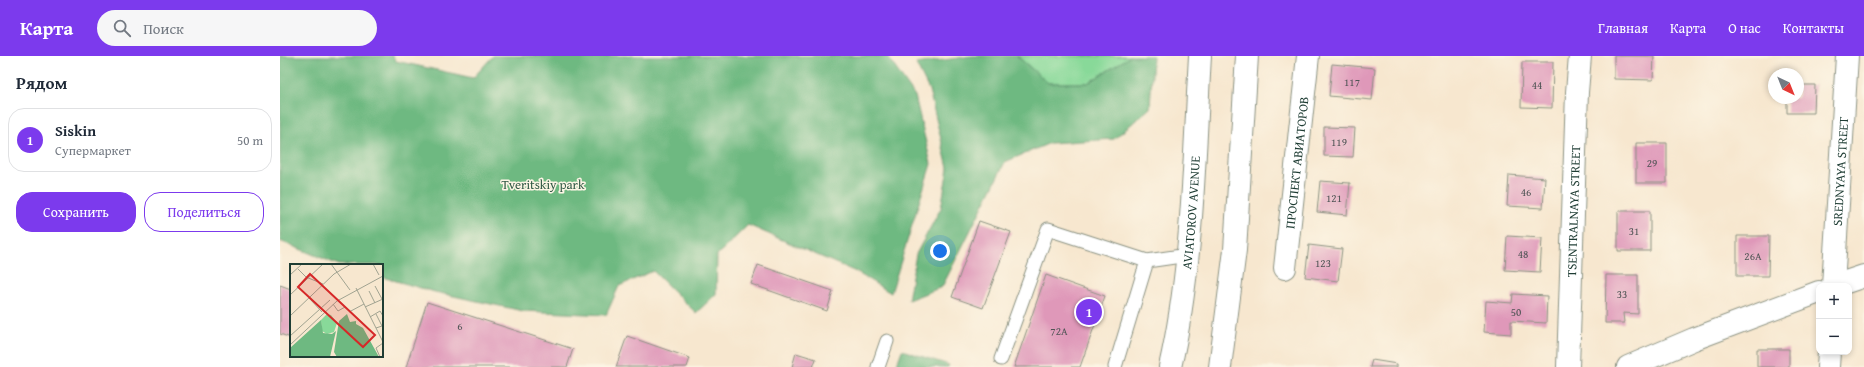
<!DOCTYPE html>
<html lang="ru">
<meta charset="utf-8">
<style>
:root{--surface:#fff;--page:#f6f6f7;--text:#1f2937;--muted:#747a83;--line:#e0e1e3;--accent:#7c3aed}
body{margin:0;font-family:"Gentium Book Plus",serif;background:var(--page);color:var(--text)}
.controls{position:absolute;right:12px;bottom:12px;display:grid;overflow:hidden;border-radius:8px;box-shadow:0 2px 6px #0003}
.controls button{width:36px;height:36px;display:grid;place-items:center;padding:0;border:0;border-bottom:1px solid var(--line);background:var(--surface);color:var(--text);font:20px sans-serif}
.compass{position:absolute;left:1488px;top:12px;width:36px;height:36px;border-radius:50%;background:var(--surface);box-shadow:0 2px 6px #0003;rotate:137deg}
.you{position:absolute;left:660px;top:195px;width:14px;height:14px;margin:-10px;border:3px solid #fff;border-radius:50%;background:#1a73e8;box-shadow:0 0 0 6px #1a73e833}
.badge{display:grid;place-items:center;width:26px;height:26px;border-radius:50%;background:var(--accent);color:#fff;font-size:13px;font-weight:700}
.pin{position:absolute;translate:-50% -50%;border:2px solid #fff;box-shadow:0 1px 4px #0006}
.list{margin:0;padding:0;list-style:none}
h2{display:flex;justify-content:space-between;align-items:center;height:52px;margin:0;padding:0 16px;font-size:17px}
h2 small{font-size:13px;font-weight:400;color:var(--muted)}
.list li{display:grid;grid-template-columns:26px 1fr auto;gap:12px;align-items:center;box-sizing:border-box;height:64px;margin:0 8px 8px;padding:0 8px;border:1px solid var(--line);border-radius:16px}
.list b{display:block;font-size:15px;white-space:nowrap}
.list p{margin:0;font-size:13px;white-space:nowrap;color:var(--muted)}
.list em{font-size:13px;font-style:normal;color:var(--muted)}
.actions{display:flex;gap:8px;padding:12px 16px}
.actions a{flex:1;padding:9px 0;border:1px solid var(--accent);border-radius:16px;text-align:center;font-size:14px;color:var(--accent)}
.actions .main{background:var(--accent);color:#fff}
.icon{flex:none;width:22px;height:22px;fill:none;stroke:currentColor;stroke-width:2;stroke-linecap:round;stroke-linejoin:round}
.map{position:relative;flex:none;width:1584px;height:311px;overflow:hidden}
header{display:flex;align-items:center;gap:24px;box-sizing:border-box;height:56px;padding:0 20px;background:var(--accent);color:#fff}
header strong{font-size:19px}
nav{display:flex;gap:22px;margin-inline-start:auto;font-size:14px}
.search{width:280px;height:36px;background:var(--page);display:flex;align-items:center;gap:10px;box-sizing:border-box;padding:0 14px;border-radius:22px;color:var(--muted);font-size:15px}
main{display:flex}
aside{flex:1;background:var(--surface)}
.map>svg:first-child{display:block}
</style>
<header>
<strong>Карта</strong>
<div class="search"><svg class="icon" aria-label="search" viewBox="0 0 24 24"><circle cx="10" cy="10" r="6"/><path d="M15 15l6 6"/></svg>Поиск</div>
<nav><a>Главная</a><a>Карта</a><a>О нас</a><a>Контакты</a></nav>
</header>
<main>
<aside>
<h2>Рядом<small></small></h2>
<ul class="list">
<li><span class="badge">1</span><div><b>Siskin</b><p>Супермаркет</p></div><em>50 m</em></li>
</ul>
<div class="actions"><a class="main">Сохранить</a><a>Поделиться</a></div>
</aside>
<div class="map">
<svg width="1584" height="311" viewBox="0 0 1584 311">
<rect width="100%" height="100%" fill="#fcf5e5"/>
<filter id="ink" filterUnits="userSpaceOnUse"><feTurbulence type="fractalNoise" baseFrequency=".025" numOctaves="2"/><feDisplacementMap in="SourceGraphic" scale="8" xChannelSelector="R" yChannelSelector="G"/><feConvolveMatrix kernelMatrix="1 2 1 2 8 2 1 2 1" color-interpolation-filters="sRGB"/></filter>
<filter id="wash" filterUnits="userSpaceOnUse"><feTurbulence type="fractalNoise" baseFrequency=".012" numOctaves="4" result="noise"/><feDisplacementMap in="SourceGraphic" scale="16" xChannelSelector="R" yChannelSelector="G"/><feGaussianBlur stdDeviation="0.9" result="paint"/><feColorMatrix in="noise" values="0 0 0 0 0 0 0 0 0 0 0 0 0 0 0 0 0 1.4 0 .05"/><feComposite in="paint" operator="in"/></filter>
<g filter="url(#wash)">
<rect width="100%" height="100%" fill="#f7e7cf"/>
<path fill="#88d999" stroke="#548b66" d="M737,0H851L808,27H768Z"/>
<path fill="#6eb981" stroke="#467b5a" d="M0,0H113L116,5L193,22L213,0H607L635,40L651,108L611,237L576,216L468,169L437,199L436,238L416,257L373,215L339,230L326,259L243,255L155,236L102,221V209H59L0,185Z
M692,0H737L768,27H808L851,0H873L870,52L834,83L770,87L725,106L662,231L628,244L636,198L661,152L668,112L649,34L636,8Z
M622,294L669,309L668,311H616Z"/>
<g id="blocks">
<path fill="#df98b9" d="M1334,0H1374L1373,24L1334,23Z
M1242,6H1273L1272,52L1241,51Z
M1052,8L1095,12L1092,44L1049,40Z
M1518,29H1535L1534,57H1507V42H1518Z
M1044,71L1075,72L1073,101L1044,100Z
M1356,87H1387V127H1356Z
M1229,119L1265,122L1263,152L1227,150Z
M1040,125L1070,127L1067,159L1037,156Z
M1338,155H1370V195H1338Z
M699,165L731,176L703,252L672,241Z
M1227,180L1262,182L1260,216L1225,214Z
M1457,180H1489L1488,220H1457Z
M1029,189L1062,193L1058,225L1025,221Z
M478,209L553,235L547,255L471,228Z
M766,219L825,240L800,311H734Z
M1326,219H1358V258L1343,257L1344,267H1325Z
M0,229L11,233V282L0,278Z
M1233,238L1267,240L1266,267L1231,265V278L1204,276L1206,245L1232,247Z
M147,246L293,293L287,311H126Z
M347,280L410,302L407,311H336Z
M1477,293H1509V311H1477Z
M516,297L536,303L533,311H512Z
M1092,304L1117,308V311H1090Z"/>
</g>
</g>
<g filter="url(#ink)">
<use href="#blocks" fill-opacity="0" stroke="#8b9282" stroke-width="1"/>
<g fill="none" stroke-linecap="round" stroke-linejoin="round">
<defs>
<path id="lane" d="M721,303L768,173L867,205L908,199
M598,311L607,285
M835,311L867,205"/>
<g id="street">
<path id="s1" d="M1005,212L1028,0"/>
<path id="s2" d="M1553,230L1567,0"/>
<path d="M1554,230L1584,220"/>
<path id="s3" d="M1288,311L1297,36L1300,0"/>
<path d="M1348,311L1414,283L1539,236"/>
<path d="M1548,311L1549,296"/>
</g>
<g id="secondary">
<path id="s4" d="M890,311C913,210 914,104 920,0"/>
<path d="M940,311L955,194L967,0"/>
</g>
</defs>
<use href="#lane" stroke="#8b9282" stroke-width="15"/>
<use href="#street" stroke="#8b9282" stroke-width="24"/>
<use href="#secondary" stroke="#8b9282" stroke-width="24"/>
<use href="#lane" stroke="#fff" stroke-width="13"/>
<use href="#street" stroke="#fff" stroke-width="22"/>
<use href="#secondary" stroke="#fff" stroke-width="22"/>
</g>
</g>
<g text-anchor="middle" stroke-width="3" stroke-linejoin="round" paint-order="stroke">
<g font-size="11" fill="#4f5455">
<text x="1072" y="30">117</text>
<text x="1257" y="33">44</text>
<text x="1059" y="90">119</text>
<text x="1372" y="111">29</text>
<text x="1246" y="140">46</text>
<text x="1054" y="146">121</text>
<text x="1354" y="179">31</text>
<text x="1243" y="202">48</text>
<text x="1473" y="204">26А</text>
<text x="1043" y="211">123</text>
<text x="1342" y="242">33</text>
<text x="1236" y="260">50</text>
<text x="180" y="274">6</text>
<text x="779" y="279">72А</text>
</g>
<g font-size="13" fill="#1f3d34" stroke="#fcf5e5">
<text dy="5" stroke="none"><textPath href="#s1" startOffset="106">ПРОСПЕКТ АВИАТОРОВ</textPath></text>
<text dy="5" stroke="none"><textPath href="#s2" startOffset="115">SREDNYAYA STREET</textPath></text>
<text dy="5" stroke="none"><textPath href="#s3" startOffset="156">TSENTRALNAYA STREET</textPath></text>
<text dy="5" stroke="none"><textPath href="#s4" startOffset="156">AVIATOROV AVENUE</textPath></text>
</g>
<g font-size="13" fill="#345c48" stroke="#fcf5e5">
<text x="263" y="133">Tveritskiy park</text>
</g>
</g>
<g transform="translate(10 208)">
<rect width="93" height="93" fill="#f7e7cf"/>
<path d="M37,50L41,51L47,59L44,68L37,70L32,67L31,56Z" fill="#88d999"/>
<path d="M57,50L60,58L66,57V60L73,64L89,93H47L44,88L49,57ZM31,56L33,69L42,70L46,67L40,93H0V84Z" fill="#6eb981"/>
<path fill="none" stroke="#a1a391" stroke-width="1" d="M41,0L60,26M83,0L89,11M8,5L16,13L33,20M0,11L12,0M85,22L92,35M66,24L93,78M79,27L85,39M0,31L33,0M19,34L32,48M43,40L48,47L55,43M75,43L93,35M59,48L74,40M86,50L92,62L86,64M0,52L44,10L61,0M80,53L90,47L93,52M0,72L40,36M0,81L47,37L93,12M90,93L86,84L93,79"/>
<path fill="#d62828" fill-opacity="0.15" stroke="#d62828" stroke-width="2" d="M20,10L85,71L73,83L8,23Z"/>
<rect width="93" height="93" fill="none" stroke="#1f3d34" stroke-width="2"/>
</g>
</svg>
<div class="controls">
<button>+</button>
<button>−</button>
</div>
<svg class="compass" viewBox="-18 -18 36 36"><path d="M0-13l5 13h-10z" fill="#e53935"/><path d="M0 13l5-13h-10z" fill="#747a83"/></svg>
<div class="you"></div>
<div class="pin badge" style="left:809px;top:256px">1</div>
</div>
</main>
